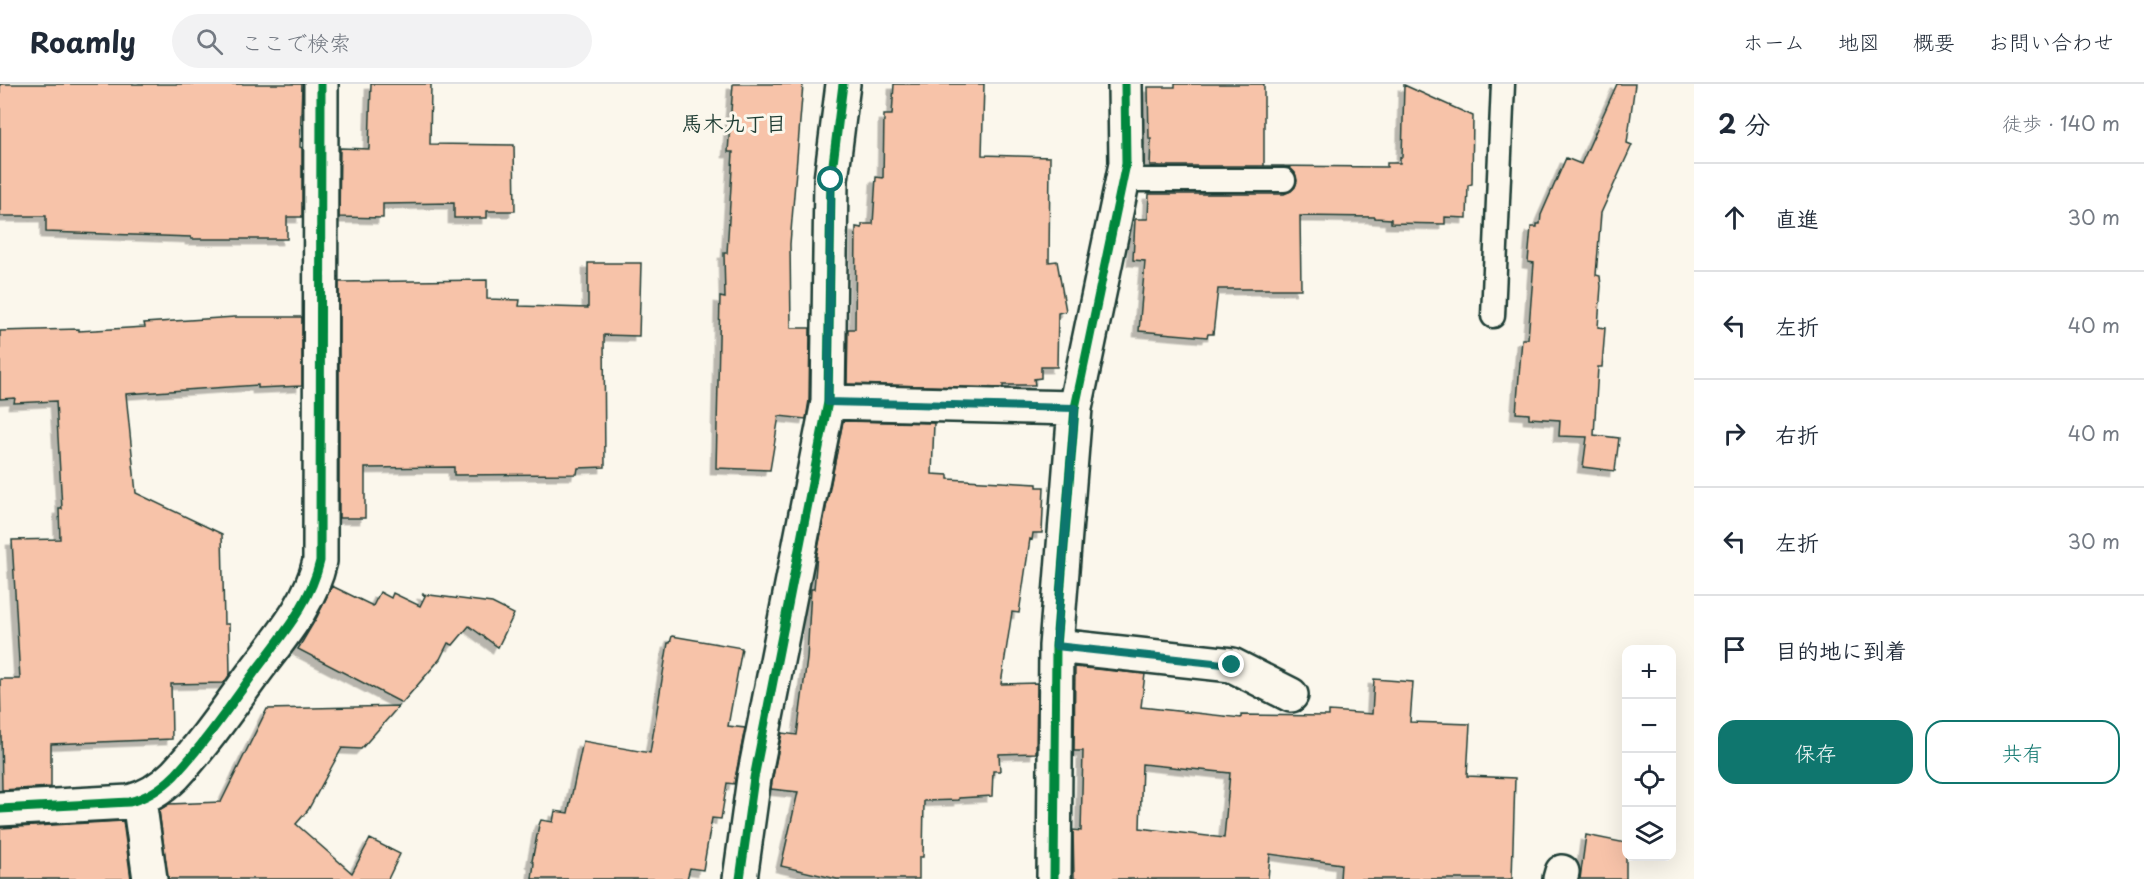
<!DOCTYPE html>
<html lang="ja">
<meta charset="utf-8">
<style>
:root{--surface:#fff;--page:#f2f2f3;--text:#1f2937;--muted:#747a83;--line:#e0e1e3;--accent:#0f766e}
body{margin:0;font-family:"Playpen Sans","Klee One",sans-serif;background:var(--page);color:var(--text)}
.controls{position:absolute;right:18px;bottom:18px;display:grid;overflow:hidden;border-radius:12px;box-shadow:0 6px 24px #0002}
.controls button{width:54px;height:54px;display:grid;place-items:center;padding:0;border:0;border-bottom:2px solid var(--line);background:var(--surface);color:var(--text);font:30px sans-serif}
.stop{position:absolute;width:18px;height:18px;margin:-14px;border:4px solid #0f766e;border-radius:50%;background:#fff}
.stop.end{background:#0f766e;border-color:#fff;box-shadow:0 2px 6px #0008}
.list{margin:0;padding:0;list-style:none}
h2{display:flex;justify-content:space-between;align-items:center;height:78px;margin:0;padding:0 24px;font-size:26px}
h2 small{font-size:20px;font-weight:400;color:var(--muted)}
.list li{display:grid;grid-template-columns:39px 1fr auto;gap:18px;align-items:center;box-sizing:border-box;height:108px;padding:0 24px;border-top:2px solid var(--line)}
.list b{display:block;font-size:22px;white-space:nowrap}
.list em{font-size:20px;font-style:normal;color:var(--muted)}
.actions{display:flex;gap:12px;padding:18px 24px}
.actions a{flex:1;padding:14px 0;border:2px solid var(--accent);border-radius:18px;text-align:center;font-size:21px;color:var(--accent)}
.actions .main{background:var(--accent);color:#fff}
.icon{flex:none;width:33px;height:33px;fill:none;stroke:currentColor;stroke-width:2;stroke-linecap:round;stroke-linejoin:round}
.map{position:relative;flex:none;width:1694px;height:795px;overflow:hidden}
header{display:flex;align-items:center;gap:36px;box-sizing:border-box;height:84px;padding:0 30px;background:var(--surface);border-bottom:2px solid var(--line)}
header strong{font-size:28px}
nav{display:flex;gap:33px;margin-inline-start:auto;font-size:21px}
.search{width:420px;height:54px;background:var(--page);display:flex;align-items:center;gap:15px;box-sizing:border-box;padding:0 21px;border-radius:33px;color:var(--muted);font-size:22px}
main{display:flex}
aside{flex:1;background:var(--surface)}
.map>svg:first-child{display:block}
</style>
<header>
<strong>Roamly</strong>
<div class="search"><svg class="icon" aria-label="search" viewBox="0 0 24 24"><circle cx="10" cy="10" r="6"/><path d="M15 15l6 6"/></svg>ここで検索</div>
<nav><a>ホーム</a><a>地図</a><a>概要</a><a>お問い合わせ</a></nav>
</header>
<main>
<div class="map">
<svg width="1694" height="795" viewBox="0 0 1694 795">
<defs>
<filter id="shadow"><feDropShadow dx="-5.5" dy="5.5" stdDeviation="0" flood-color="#0004"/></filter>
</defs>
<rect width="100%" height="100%" fill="#fbf7ec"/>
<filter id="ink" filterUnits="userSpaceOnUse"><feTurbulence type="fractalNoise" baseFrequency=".0167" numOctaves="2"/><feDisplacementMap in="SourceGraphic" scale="12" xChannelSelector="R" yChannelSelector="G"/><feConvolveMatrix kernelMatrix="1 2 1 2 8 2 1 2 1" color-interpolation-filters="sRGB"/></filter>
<g filter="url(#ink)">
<path fill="#f7c3a9" stroke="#1f3d34" stroke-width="1.5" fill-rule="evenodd" filter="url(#shadow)" d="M0,0H302L300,63L302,64V133H287V155H191V153L46,148V132H0Z
M371,0H431L430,60L514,61L515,127H487V134H454V119L383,120V134L339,133L340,64L369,65Z
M733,0H803L790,160L791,244H810L809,316L806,335L779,332L770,386L716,384L720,213L725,214L724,169H727L733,68H728Z
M894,0H984L982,71L1050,73L1049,178L1057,177L1066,227L1058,229L1057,283H1041V294L1034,295L1035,301H1003V304L847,300L848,245H855L856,143L862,144V140H873L876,93L883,94L884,31H892Z
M1175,0H1264V82L1387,83V79H1400V73H1402L1404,1L1473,32L1472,100L1468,101L1467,134L1445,133V140L1391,139V135L1375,134V133L1300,132L1301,205H1218L1213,250H1208L1207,253L1139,247L1145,177L1133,176L1135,135H1148L1149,110H1284L1291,107L1295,103L1297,97L1295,89L1290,84L1284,82H1150L1151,55H1149L1148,3H1175Z
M1617,0H1635L1627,59L1632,61L1601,129L1596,191L1600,192L1601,202L1598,243L1605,244L1602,283H1598L1594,351L1619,354L1615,387L1583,383L1587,353L1559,352L1560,336L1529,334V330L1516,329L1522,255H1528L1534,179L1528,178L1531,143H1537V140H1540L1541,131L1566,74L1581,80Z
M588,179H641L639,252L604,251L605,383L578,384L577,390L454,391V383L365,384V434H339V198L487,196V215L520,216L519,222L588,224Z
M235,233H302V302L258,304V301L126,310L136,409L222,450L224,540H229L230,590L224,599L171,600L172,655L51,660V703L2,706L0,595H20L12,456L60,455L59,425H62L56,317L14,319L15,314L0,315V247L79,245V247L145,243L144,239Z
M843,337L934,339L932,390L948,391V395L1037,400V403H1044L1042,449H1033L1032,456L1030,455L1019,529L1012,528L1001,600L1037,599L1036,669L999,670L1000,687H993L992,712L959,714V716L924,717L923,773H919V795H837L781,782L798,708L771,705L772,697L782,649L797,651L807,575L811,505H814L817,470Z
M332,502L373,522L380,508L391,514L393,509L420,522L425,512L422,510L492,519L514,530L498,563L469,542L453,561L448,559L440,575L402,619L298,565L317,533Z
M672,552L742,564L728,642L745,644L734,700L727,699L721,735L712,734L703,786L690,784L687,795H532L534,779L532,777L539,741L541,736L553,738L555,727L568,729L583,657L650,669L668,559H670Z
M1075,583L1145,590L1141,623L1241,634V631L1329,632V627L1372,630L1374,595L1413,598L1410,638L1470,640L1467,692L1515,694L1512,795H1340L1341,780L1270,770L1268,795H1074L1073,746L1081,747L1083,667H1074ZM1142,680L1230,689L1224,754L1140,744Z
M399,622L361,665L342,664L308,726L296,740L352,789L370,755L400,770L388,795H168L159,726L169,720L221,718L267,625Z
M123,737L131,795H0V744Z
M1586,751L1626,759V795H1580Z"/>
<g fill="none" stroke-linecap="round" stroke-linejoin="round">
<defs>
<path id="service" d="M1122,96H1284
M1493,232L1503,0"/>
<path id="minor" d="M828,318L1075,324
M1056,562L1232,581L1291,611
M139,716L150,795
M0,725L129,718C146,714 163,703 175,691C203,661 227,626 251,593C277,557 310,522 320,477L321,0
M740,795L754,694L828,318L831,96L843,0
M1054,795L1056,562L1075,324L1126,80L1125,0
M1560,795L1562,788"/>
</defs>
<use href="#service" stroke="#1f3d34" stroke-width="27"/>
<use href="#minor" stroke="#1f3d34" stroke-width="38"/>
<use href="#service" stroke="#fbf7ec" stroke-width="22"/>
<use href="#minor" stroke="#fbf7ec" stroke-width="33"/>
<defs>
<path id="cycleway" d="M0,725L129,718C146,714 163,703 175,691C203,661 227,626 251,593C277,557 310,522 320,477L321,0
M740,795L754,694L828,318L831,96L843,0
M1054,795L1056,562L1075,324L1126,80L1125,0"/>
</defs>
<use href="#cycleway" stroke="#fbf7ec" stroke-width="13"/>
<use href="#cycleway" stroke="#00873e" stroke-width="9"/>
</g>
</g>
<g fill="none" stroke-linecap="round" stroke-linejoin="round" filter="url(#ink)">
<path stroke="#0f766e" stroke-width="8" d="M831,96L828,318L1075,324L1056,562L1232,581"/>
</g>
<g text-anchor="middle" stroke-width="6" stroke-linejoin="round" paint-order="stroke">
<g font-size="21" font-weight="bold" fill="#1f3d34" stroke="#fbf7ec">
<text x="734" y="47">馬木九丁目</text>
</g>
</g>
</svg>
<div class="controls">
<button>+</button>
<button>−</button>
<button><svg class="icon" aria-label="locate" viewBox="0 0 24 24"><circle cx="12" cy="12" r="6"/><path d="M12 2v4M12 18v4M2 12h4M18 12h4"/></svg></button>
<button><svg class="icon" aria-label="layers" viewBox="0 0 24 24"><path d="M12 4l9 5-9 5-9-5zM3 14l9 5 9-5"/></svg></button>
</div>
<div class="stop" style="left:831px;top:96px"></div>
<div class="stop end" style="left:1232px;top:581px"></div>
</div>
<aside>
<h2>2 分<small>徒歩 · 140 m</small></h2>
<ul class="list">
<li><svg class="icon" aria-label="ahead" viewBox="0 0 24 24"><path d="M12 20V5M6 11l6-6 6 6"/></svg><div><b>直進</b></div><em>30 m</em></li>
<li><svg class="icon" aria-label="left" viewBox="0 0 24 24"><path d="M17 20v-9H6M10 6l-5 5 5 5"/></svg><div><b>左折</b></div><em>40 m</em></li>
<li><svg class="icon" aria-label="right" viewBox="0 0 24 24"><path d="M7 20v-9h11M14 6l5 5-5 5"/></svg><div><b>右折</b></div><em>40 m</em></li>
<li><svg class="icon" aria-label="left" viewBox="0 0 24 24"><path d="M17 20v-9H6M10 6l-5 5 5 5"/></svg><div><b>左折</b></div><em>30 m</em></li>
<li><svg class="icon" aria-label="arrive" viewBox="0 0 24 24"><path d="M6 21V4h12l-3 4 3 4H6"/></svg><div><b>目的地に到着</b></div></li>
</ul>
<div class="actions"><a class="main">保存</a><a>共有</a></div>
</aside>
</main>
